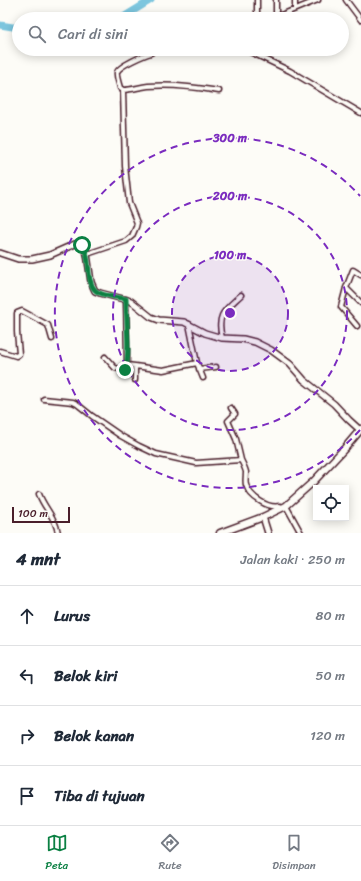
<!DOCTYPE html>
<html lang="id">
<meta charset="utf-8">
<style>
:root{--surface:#fff;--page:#f2f2f3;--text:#1f2937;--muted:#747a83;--line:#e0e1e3;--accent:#0b8043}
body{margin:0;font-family:Sriracha,sans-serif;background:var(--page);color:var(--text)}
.controls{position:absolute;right:12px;bottom:12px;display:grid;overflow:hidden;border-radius:0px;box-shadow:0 2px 10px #0003}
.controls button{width:36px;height:36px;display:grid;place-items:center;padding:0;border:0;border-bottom:1px solid var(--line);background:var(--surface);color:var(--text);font:20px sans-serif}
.scale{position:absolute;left:12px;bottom:10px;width:58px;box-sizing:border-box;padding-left:4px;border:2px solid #4a1f2b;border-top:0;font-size:11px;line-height:14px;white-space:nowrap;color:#4a1f2b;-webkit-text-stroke:3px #fdfcf7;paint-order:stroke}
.stop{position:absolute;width:12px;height:12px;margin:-9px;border:3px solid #0b8043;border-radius:50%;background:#fff}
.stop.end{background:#0b8043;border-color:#fff;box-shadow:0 1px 4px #0008}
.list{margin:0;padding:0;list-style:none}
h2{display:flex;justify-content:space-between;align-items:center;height:52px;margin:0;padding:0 16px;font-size:17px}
h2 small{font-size:13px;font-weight:400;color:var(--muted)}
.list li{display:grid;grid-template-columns:26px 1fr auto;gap:12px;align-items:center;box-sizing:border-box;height:60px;padding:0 16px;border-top:1px solid var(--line)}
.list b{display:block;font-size:15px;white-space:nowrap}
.list em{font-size:13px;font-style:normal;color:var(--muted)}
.icon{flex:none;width:22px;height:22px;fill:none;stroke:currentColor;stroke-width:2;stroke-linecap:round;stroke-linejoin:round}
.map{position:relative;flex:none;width:361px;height:533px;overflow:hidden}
.search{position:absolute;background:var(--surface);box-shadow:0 2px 10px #0003;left:12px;right:12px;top:12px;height:44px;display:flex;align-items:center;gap:10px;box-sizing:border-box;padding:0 14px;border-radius:22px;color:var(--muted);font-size:15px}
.sheet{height:292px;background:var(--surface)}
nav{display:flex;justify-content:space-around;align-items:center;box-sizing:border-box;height:56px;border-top:1px solid var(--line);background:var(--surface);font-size:11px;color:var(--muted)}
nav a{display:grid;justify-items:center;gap:2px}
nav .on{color:var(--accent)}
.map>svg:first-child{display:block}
</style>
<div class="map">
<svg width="361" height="533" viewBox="0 0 361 533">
<rect width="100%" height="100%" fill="#fdfcf7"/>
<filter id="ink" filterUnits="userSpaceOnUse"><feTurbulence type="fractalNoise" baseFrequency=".025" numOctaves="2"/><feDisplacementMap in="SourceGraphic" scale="8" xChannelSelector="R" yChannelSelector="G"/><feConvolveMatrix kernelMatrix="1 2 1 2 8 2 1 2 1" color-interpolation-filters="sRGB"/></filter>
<g filter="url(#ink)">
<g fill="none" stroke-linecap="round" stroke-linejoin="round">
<path stroke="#7dc6de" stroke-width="7" d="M120,19L151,0
M0,25L19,28"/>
<defs>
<path id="minor" d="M295,0V9
M346,0L361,20
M276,17V0
M257,19V0
M271,19L318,0
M244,49L290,71L361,113
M123,90C132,90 139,87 148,86C172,84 195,87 219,91
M87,254L126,241L132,236L136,227L137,223L129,203L125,166L123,90L120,88C119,83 116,77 117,72C119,66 144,55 151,53L150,49
M346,288L361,303
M126,299L127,365L135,366V380
M189,324L197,363L203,378
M357,326L341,307L346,288L353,270L361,275
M222,338C216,314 225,310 241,295
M0,351L16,356L19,354L17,332V313L22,311L48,325L52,339
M105,357L115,368L125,370L127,365
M135,366L163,370L197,363
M199,369L216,367
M44,399L73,402L77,404L92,416L121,436L139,446L156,454L196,463L241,460C243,464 245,468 246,472C246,477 245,481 246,485C250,497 268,509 280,506L282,508
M231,408L235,414L228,421L236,439L241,460
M39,494C44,508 56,518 58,533
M286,506L301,533"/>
<path id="tertiary" d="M0,253L18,259H32L50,255L75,244H81L84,246L87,254L91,282L95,291L100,293L131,301L151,317L159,320L184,322L205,333L222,338L243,339L255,342L271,350L290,364L304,380L334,404L349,420L360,430
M263,517L268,533"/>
<path id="primary" d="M220,533L263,517L286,506L314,481L345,448L361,429"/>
</defs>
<use href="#minor" stroke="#4a1f2b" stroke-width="7"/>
<use href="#tertiary" stroke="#4a1f2b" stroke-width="8"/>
<use href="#primary" stroke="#4a1f2b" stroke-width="9"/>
<use href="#minor" stroke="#fdfcf7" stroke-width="4"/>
<use href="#tertiary" stroke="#fdfcf7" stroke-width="5"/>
<use href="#primary" stroke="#fdfcf7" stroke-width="6"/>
</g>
</g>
<g fill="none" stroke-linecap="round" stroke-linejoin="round" filter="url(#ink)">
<path stroke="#0b8043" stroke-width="5" d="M82,245C92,257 85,280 95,290C100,296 119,297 126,299C126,316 131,357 125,370"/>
</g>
<circle cx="230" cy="313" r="58" fill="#7b2cbf" fill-opacity=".12"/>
<g fill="none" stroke="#7b2cbf" stroke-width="2" stroke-dasharray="7 5">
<circle cx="230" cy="313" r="58"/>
<circle cx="230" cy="313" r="117"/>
<path d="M360 430A175 175 0 1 1 360 196"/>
</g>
<circle cx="230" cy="313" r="6" fill="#7b2cbf" stroke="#fdfcf7" stroke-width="2"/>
<g font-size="12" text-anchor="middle" font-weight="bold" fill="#7b2cbf" stroke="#fdfcf7" stroke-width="3" stroke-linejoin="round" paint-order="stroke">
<text x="230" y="142">300 m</text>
<text x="230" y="200">200 m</text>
<text x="230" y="259">100 m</text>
</g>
</svg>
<div class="controls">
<button><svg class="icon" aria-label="locate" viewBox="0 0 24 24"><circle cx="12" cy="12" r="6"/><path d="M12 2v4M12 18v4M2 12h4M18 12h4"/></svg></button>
</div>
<div class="scale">100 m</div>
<div class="stop" style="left:82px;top:245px"></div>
<div class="stop end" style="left:125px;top:370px"></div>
<div class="search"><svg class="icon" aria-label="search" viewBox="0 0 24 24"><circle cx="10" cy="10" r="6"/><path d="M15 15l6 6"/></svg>Cari di sini</div>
</div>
<section class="sheet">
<h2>4 mnt<small>Jalan kaki · 250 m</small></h2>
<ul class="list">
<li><svg class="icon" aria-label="ahead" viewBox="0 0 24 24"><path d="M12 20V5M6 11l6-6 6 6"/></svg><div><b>Lurus</b></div><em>80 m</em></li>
<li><svg class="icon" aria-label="left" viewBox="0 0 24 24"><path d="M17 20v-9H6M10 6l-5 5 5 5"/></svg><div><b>Belok kiri</b></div><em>50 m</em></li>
<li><svg class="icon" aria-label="right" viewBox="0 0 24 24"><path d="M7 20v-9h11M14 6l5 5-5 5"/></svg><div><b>Belok kanan</b></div><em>120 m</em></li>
<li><svg class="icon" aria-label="arrive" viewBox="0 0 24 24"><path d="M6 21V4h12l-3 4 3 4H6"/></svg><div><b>Tiba di tujuan</b></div></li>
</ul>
</section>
<nav>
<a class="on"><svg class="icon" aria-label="map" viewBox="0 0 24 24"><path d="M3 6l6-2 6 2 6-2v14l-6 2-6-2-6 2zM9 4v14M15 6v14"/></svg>Peta</a>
<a><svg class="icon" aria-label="directions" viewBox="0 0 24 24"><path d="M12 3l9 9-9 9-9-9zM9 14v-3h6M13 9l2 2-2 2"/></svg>Rute</a>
<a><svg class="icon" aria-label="saved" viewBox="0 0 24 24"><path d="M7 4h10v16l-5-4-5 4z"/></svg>Disimpan</a>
</nav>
